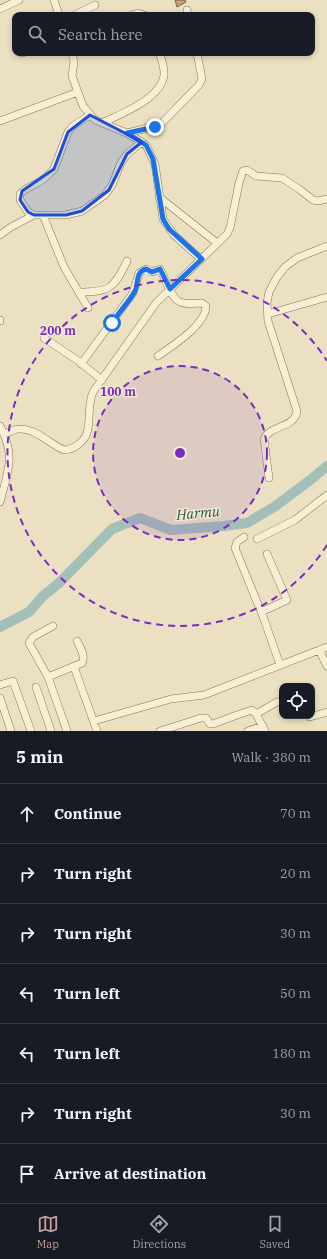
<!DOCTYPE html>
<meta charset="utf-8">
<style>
:root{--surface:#171b24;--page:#20242c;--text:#f1f3f6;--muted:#9ea1a6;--line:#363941;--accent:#c59d9c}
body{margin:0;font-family:"IBM Plex Serif",serif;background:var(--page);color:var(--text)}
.controls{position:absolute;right:12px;bottom:12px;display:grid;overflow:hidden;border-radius:8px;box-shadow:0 2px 6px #0003}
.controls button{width:36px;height:36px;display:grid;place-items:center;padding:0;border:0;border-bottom:1px solid var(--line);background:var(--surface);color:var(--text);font:20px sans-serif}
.stop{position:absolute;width:12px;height:12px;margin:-9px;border:3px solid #1a73e8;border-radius:50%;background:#fff}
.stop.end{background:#1a73e8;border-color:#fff;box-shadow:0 1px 4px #0008}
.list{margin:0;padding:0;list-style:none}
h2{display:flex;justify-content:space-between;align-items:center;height:52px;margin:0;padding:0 16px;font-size:17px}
h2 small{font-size:13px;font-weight:400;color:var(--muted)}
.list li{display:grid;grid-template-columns:26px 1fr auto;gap:12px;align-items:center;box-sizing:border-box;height:60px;padding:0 16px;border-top:1px solid var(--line)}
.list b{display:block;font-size:15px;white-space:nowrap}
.list em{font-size:13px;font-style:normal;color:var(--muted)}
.icon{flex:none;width:22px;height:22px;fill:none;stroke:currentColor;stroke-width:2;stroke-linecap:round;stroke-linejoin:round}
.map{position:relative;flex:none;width:327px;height:731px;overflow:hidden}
.search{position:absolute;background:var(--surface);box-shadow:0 2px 6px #0003;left:12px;right:12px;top:12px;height:44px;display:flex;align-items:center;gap:10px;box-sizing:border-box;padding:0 14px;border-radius:8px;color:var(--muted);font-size:15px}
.sheet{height:472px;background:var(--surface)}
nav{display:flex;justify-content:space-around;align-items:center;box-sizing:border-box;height:56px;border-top:1px solid var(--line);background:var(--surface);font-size:11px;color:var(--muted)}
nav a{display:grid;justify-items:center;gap:2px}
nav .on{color:var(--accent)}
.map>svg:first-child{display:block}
</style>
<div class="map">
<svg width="327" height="731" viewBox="0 0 327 731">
<rect width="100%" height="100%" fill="#ebe1c2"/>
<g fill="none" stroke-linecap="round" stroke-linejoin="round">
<path stroke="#a4beb8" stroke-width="10" d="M0,627L29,612L43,596L59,583L112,529L140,518L171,530L224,526L247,523L274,507L309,481L327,466"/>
</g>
<path fill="#c79f79" stroke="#815f41" d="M175,0H185L186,2L177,7Z"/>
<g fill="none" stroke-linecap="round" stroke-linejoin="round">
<defs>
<path id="minor" d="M54,0L59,15
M0,9L19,0
M187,10L188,15
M75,15L95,5
M132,15L138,13L144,15
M22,53H23
M72,53L74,62L72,76L83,106L95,120L127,133L146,145L155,164L163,219L174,235L201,259
M90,115L73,126L68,132L54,169C49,174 45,179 39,182C32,186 25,188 20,194V200L28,212L34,215H66L82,211L105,195L112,185L121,163L127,154L142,142
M0,121L78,92
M102,123C121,114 161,99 164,75C165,68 161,60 160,53
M127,133L160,125L199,85L202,79L197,53
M159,197L217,243
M43,215L64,267L88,308
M0,235L11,227L34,215
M79,292C109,292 114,289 127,261
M268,314L327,297
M0,321V320
M44,338L77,360L102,380
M81,364L133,293L139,273L146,269L152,272L160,269C165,277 171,299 180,302C187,305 195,303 202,303L206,306C206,325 172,346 158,356
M0,426C16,456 8,471 0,502
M4,435C9,432 14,429 19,429C35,428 50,444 64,450C73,450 84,442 87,433C91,420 87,406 93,392L156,303L227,234L230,228L239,183L243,171L247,170L256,176L282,178L299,189L313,200L318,201L327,199
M269,478L264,439C270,425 295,428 297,411L268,321L267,303L269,292L277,277L285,267L297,258L327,246
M244,537L237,542L235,548L264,619L280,665
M257,539L295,520L327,495
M261,612L287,600L267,554
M53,626L33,637L29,643L48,677L67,731
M319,650L327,666
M74,667L97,731
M48,677L82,663C86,656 80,647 77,641
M0,685L13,681L31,731
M36,687L51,731
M0,698L11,731
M256,714L277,702
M310,717L327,712
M94,721L171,699L204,695L327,647
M160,731L201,718H206L210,724H213L237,715L252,710L256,714L265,731
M248,731L263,726"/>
</defs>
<use href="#minor" stroke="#84735a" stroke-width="8"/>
<use href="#minor" stroke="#f7efd4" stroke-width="7"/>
</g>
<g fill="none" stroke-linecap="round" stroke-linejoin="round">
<path stroke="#1a73e8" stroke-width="5" d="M112,323C119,312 129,302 135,291C139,283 135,272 146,269L152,272L160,269L170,289L202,259L169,229L163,219L153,159L146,145L127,133L155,127"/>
</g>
<path fill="#1d4ed8" fill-opacity="0.2" stroke="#1d4ed8" stroke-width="3" stroke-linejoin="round" d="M90,115L142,142L127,154L109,190L82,211L66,215H34L28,212L20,200L22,191L54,169L68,132Z"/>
<circle cx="180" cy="453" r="87" fill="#7b2cbf" fill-opacity=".12"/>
<g fill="none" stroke="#7b2cbf" stroke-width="2" stroke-dasharray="7 5">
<circle cx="180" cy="453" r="87"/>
<path d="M327 545A173 173 0 1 1 327 361"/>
</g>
<g text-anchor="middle" stroke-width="3" stroke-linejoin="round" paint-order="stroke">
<g font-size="14" font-style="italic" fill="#2e5353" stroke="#f3ebd1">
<text transform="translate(198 513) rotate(-5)" y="5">Harmu</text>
</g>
</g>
<circle cx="180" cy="453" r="6" fill="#7b2cbf" stroke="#f3ebd1" stroke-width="2"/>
<g font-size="12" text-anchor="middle" font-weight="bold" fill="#7b2cbf" stroke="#f3ebd1" stroke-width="3" stroke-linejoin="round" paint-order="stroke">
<text x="58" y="335">200 m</text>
<text x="118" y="396">100 m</text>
</g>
</svg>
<div class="controls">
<button><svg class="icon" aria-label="locate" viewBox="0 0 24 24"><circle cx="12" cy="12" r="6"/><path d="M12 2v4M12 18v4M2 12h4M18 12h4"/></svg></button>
</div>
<div class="stop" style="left:112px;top:323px"></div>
<div class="stop end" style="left:155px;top:127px"></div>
<div class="search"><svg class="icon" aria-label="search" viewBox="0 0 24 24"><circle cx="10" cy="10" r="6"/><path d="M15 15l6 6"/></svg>Search here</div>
</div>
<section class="sheet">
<h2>5 min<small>Walk · 380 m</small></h2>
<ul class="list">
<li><svg class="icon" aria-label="ahead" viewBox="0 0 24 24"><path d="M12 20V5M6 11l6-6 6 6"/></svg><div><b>Continue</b></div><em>70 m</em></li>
<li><svg class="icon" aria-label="right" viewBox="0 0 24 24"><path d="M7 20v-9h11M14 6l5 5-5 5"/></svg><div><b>Turn right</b></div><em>20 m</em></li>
<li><svg class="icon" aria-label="right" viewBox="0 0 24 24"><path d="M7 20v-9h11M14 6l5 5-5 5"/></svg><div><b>Turn right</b></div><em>30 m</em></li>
<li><svg class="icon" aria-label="left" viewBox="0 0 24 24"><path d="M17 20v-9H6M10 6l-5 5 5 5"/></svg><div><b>Turn left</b></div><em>50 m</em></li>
<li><svg class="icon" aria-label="left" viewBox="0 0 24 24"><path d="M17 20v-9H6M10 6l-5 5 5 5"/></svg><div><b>Turn left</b></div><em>180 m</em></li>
<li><svg class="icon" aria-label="right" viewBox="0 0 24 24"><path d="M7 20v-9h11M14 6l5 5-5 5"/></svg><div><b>Turn right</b></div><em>30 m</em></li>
<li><svg class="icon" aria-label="arrive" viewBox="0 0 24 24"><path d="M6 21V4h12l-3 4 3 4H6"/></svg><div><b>Arrive at destination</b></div></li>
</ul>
</section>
<nav>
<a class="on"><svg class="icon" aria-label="map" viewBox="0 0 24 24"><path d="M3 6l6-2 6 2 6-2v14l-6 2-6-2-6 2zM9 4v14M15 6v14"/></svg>Map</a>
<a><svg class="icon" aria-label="directions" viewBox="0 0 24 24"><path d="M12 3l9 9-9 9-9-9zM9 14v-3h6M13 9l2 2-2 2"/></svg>Directions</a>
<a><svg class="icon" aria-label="saved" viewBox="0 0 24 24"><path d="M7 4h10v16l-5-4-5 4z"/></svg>Saved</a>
</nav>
